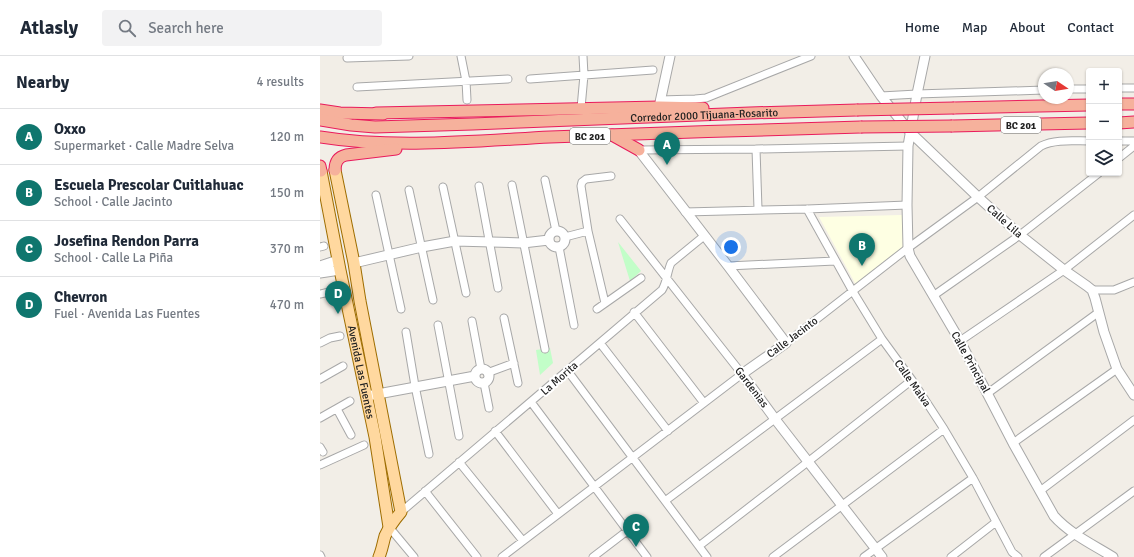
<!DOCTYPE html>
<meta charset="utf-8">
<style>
:root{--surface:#fff;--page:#f2f2f3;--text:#1f2937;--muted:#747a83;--line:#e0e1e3;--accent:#0f766e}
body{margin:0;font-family:Signika,sans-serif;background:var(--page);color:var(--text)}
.controls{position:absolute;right:12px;top:12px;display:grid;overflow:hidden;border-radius:4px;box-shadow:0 1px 3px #0004}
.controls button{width:36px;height:36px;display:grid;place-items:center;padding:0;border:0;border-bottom:1px solid var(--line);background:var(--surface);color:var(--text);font:20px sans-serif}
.compass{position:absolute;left:718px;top:12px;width:36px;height:36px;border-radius:50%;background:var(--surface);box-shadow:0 1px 3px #0004;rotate:102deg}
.you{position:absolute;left:411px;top:191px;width:14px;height:14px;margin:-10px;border:3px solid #fff;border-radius:50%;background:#1a73e8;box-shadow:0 0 0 6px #1a73e833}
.badge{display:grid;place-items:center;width:26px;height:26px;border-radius:50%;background:var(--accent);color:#fff;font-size:13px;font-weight:700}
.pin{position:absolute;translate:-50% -33px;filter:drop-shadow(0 1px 2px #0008)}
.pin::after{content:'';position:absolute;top:21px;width:14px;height:12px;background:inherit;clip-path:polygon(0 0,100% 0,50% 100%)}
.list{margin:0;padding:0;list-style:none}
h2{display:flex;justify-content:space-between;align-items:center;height:52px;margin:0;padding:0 16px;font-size:17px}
h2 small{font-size:13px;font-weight:400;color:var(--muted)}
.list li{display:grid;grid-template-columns:26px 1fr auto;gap:12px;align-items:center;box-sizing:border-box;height:56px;padding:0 16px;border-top:1px solid var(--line)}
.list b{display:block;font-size:15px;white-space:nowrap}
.list p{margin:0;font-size:13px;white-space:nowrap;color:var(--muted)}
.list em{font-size:13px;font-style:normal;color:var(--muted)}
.icon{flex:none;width:22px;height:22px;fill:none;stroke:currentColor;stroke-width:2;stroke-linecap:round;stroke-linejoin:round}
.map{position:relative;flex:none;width:814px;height:501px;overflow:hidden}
header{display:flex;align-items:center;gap:24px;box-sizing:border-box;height:56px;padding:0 20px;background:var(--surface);border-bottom:1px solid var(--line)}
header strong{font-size:19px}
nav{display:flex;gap:22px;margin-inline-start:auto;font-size:14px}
.search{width:280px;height:36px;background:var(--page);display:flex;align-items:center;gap:10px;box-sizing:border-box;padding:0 14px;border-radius:4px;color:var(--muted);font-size:15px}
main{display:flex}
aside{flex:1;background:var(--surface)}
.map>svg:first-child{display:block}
</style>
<header>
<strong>Atlasly</strong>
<div class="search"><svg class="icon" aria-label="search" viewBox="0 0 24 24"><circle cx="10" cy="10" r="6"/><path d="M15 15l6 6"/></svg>Search here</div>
<nav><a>Home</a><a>Map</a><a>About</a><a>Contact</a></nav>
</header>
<main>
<aside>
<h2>Nearby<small>4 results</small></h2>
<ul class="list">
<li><span class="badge">A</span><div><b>Oxxo</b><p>Supermarket · Calle Madre Selva</p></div><em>120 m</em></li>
<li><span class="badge">B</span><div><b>Escuela Prescolar Cuitlahuac</b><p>School · Calle Jacinto</p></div><em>150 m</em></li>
<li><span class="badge">C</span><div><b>Josefina Rendon Parra</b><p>School · Calle La Piña</p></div><em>370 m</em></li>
<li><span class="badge">D</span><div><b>Chevron</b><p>Fuel · Avenida Las Fuentes</p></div><em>470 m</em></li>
</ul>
</aside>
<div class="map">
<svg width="814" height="501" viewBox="0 0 814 501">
<rect width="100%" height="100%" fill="#f2eee7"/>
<path fill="#feffe3" d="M582,159L584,190L536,229L499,161Z"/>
<path fill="#c2fec8" d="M298,186L321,215L310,225Z
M230,292L233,307L220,319L216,294Z"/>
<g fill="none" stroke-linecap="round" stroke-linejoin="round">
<defs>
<path id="minor" d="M141,0L146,25L147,44
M27,2L89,0
M210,23L333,14
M37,31L188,23
M799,32H814
M748,33H769
M561,40L597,38L724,34
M340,44L375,43L386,42L491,0
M261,52L264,19L263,0
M799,85H814
M436,93L438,153
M319,94L436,93L588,90
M799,102L814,90
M225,124L236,175
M192,129L225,293
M159,130L178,232
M123,131L146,237
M89,134L113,244
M56,139L81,253
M487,153L532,234L562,283L592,324L624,373L653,422L692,496L698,501
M365,156L487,153L587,149
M245,181L268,175
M0,191L4,190
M239,191L254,269
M408,210L515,205
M772,234H794L814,226
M0,238L9,236
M613,240L700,179L779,117
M285,247L268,175L261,130L262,126L266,123L291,120
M277,253L321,222
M314,256L384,347
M184,262L198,327
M152,265L161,313
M118,269L139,380
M86,276L95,330L109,398
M640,285L744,214L814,159
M0,287L10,282L20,280
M280,287L348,375
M466,287L588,192L658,141L721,90C735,83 753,85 769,85
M247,314L387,501
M167,317L194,307
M0,323L23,310
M164,327L169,352
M668,337L779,256
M211,346L327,501
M17,353L31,379
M0,362L30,345
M175,375L238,458
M693,387L797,313
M0,391L3,396
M139,406L203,485
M0,409L44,389
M105,435L157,501
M720,435L814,364
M345,445L562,283
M81,456L342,234C347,226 347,216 351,207L384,180
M69,471L94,501
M379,490L489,405L592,324
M0,499L1,501
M182,501L422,318L300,163
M273,501L307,475
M453,501L624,373
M544,501L653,422
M631,501L676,466
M724,501L814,435"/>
<path id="tertiary" d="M534,0L561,40L590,76L658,141L700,179L744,214L767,230L772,234L775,242L784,276L797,313L814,339
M605,0L597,38L588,90L587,149L588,192L590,200L640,285L693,387L734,460C750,478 774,489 793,501
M339,51L350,0
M319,94L320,96L408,210L466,287L422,318L455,363L562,501
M229 183a8 8 0 1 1 16 0a8 8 0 1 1-16 0Z
M34,207L102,191L135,185L203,187L229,184
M0,210L18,204
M0,217L20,214
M155 320a7 7 0 1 1 14 0a7 7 0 1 1-14 0Z
M47,340L155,320"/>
<g id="primary">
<path d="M15,114L34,207L40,245L81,456C75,463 69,471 65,480C63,487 62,494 59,501"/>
<path id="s1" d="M1,115L20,214L55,381L69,471"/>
</g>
<g id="trunk">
<path d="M799,48H814"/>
<path d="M634,52L769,49"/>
<path d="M0,54L20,57L63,58"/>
<path d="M56,57L339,51L383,52"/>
<path id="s2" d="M0,64L31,69L55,71L153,68L430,57L537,54"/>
<path d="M799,67L814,66"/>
<path d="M632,70L769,67"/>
<path d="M292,79L319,94"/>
<path d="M0,81C74,93 155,85 230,81C334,77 437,74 541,71"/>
<path d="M0,110L1,115"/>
<path d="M15,114C15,106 18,101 26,99L76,93"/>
</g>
</defs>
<use href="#minor" stroke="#a8a8a8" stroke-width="9"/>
<use href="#tertiary" stroke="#a8a8a8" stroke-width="11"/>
<use href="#primary" stroke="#9e6d00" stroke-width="13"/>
<use href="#trunk" stroke="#e91b5c" stroke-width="13"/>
<use href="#minor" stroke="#fff" stroke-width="7"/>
<use href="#tertiary" stroke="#fff" stroke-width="9"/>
<use href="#primary" stroke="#ffd89f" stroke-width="11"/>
<use href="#trunk" stroke="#f6b19c" stroke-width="11"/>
<defs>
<path id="trunk-bridge" d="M537,54L634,52
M541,71L632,70"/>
</defs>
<use href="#trunk-bridge" stroke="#e91b5c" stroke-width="13" stroke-linecap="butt"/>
<use href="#trunk-bridge" stroke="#f6b19c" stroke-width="11"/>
</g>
<g text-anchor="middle" stroke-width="4" stroke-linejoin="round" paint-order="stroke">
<g fill="#fff" stroke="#646464" stroke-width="1">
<rect x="681" y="61" width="40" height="16" rx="3"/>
<rect x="250" y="72" width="40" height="16" rx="3"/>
</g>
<g font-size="10" font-weight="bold" fill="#212121">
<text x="701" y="73">BC 201</text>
<text x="270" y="84">BC 201</text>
</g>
<g font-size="11" fill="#212121" stroke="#fff">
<text dy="4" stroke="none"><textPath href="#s2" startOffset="385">Corredor 2000 Tijuana-Rosarito</textPath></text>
<text transform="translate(685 165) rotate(42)" y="4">Calle Lila</text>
<text transform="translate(472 281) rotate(-37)" y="4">Calle Jacinto</text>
<text transform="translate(651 306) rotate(61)" y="4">Calle Principal</text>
<text dy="4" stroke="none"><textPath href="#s1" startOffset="205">Avenida Las Fuentes</textPath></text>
<text transform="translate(239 322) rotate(-41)" y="4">La Morita</text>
<text transform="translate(593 327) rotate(55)" y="4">Calle Malva</text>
<text transform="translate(432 331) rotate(53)" y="4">Gardenias</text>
</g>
</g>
</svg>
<div class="controls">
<button>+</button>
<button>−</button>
<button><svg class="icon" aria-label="layers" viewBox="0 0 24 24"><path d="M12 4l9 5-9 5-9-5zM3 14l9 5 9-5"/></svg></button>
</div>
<svg class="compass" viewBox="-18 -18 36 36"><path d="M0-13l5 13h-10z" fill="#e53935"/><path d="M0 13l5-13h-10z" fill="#747a83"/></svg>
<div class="you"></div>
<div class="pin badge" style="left:347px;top:109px">A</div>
<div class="pin badge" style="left:542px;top:210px">B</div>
<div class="pin badge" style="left:316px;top:491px">C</div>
<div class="pin badge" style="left:18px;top:258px">D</div>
</div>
</main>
